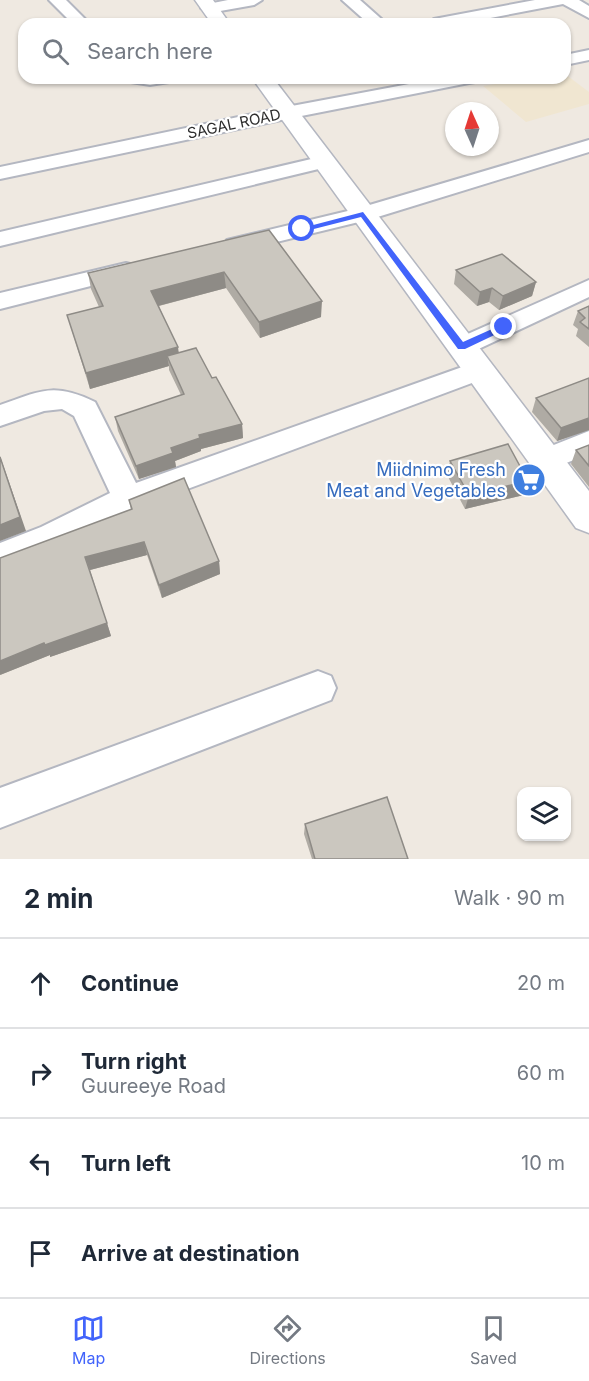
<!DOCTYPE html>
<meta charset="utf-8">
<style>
:root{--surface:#fff;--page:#f6f6f7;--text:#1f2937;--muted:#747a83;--line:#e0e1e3;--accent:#4264fb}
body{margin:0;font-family:Inter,sans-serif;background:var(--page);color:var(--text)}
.controls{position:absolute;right:18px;bottom:18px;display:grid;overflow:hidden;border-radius:12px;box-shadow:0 2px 4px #0004}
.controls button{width:54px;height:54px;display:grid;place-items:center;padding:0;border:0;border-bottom:2px solid var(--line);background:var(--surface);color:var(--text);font:30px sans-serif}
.compass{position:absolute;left:445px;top:102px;width:54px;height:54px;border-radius:50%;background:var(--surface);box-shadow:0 2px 4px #0004;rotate:357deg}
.stop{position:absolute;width:18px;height:18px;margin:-14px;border:4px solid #4264fb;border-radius:50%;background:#fff}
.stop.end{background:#4264fb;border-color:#fff;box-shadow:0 2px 6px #0008}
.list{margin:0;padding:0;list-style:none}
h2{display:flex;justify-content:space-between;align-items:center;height:78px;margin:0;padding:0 24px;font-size:26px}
h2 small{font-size:20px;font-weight:400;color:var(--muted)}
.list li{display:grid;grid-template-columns:39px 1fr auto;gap:18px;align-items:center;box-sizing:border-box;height:90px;padding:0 24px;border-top:2px solid var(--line)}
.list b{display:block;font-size:22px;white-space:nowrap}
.list p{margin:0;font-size:20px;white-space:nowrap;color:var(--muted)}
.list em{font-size:20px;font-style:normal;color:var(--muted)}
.icon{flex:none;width:33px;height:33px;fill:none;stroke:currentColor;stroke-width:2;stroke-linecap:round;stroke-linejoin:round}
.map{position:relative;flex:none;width:589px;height:859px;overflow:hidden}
.search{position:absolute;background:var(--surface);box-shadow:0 2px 4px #0004;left:18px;right:18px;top:18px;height:66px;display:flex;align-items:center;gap:15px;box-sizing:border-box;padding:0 21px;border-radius:18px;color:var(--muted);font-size:22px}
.sheet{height:438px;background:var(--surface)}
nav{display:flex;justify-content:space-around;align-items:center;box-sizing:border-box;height:84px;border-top:2px solid var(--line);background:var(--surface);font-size:16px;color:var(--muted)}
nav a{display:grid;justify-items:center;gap:3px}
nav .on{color:var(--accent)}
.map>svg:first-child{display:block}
</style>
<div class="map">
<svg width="589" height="859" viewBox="0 0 589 859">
<rect width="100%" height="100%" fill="#efe9e1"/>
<path fill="#f0e6d1" d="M565,74L589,92V104L526,122L483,86L530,78H565Z"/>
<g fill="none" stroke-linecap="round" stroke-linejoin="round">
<defs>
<path id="street" d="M49,0H66L90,24H73Z
M228,0H262L254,5L209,13L201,8L203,5Z
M342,0H360L387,24H369Z
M535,0H579L589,6V18L563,4L459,24H426L434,19Z
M589,50V60L565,65V55Z
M128,78H172L169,82L150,85L131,82Z
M441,78H478L475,82L469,83L281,120L0,179V167L281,108Z
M589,140V152L371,219L235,252L227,250L224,245L227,240L356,209Z
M324,156L331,158L334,162L331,166L0,246V232Z
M126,263L134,265L138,270L134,275L0,309V293Z
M589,280V297L470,353L461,356L452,353L448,347L452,341Z
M479,361L488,363L492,370L488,377L139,507L63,545L0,571V543L41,527L110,493L74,416L62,409L44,411L0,426V405C41,391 53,382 95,402L136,483Z
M589,431V454L546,471L536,468L531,460L536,452Z
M318,671L331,676L336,688L331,700L0,828V788Z"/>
<path id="secondary" d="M195,0H213L230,24H212Z
M252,78H273L589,491V533L576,528Z"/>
</defs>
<use href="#street" stroke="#b4b7c1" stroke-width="4"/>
<use href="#secondary" stroke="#b4b7c1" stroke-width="3"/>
<use href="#street" fill="#fff" fill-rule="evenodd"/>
<use href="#secondary" fill="#fff" fill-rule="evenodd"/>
</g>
<path fill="#afaba4" d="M269,230L321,317L260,338L226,288L159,306L179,353L212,378L242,424L243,438L201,449V451L175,461L176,467L139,479L118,431L115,417L181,395L169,370V366L90,389L72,331L67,315L99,307L91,289L88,273Z
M456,270L536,282L532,296L499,310L489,302L477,306L454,284Z
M589,306V347L576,336L578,329L573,325L578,311Z
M589,378V430L557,441L532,412L536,398Z
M589,445V487L571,464L576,450Z
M450,461L524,495L465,509L447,475Z
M129,500L219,561L220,574L162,598L147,555L90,570L111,636L50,657V655L0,675L131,510Z
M305,824L408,859H312L304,834Z"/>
<path fill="#8e8b86" d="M224,272L226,288L154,307L151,291Z
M536,282L532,296L499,310L503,296Z
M492,288L489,302L477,306L480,292Z
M322,301L321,317L260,338L259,322Z
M178,347L180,363L167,356L169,366L90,389L86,373Z
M589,418V430L557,441L561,428Z
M242,424L243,438L201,449V451L175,461L176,467L139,479L136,466L171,448L199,435Z
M0,456L26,531L0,541Z
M528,481L524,495L465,509L469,495Z
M144,542L147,555L90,570L85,557Z
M219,561L220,574L162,598L159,585Z
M107,623L111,636L50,657V655L0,675V661L44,643Z"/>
<path fill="#cbc7bf" stroke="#8e8b86" stroke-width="1.5" d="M269,230L322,301L259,322L224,272L151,291L178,347L86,373L67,315L103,306L88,273Z
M502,254L536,282L503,296L492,288L480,292L456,270Z
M589,306V329L580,322L585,318L578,311Z
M196,348L212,378L216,377L242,424L199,435L200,438L171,448L173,453L136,466L115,417L184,394L167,356Z
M589,378V418L561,428L536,398Z
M508,444L528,481L469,495L450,461Z
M589,445V466L576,450Z
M0,457L20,517L0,525Z
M184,478L219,561L159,585L144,542L85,557L107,623L45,645L44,643L0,661V558L132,509L129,500Z
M387,797L408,859H315L305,824Z"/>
<path fill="#4264fb" d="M363,212L463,342L501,325H507V329L465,349H458L361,217L302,232L298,229Z"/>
<defs>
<symbol id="supermarket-disc" viewBox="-11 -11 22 22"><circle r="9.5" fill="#3f7fe0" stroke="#fff"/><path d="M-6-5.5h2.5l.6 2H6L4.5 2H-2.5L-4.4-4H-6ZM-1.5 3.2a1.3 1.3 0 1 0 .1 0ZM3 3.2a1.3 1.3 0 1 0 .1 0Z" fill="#fff"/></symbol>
</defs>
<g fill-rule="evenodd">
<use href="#supermarket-disc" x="510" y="461" width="38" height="38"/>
</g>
<g text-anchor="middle" stroke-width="4.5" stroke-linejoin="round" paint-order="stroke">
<g font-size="15" fill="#2e2e2e" stroke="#fff">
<text transform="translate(234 124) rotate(-12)" y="5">SAGAL ROAD</text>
</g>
<g font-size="18" fill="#366cbe" stroke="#fff" text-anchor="end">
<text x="506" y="476">Miidnimo Fresh<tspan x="506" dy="21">Meat and Vegetables</tspan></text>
</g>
</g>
</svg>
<div class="controls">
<button><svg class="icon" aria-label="layers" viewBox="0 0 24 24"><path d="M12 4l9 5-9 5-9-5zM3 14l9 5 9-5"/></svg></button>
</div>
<svg class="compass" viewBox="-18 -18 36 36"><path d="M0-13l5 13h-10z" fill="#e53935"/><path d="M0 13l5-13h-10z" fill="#747a83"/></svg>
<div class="stop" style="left:302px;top:229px"></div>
<div class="stop end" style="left:504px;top:327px"></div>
<div class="search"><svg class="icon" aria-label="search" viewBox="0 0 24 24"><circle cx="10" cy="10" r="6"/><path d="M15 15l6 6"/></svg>Search here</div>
</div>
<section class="sheet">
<h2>2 min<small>Walk · 90 m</small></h2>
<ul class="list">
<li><svg class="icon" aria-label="ahead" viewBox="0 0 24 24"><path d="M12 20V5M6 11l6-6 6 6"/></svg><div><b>Continue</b></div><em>20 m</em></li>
<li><svg class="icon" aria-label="right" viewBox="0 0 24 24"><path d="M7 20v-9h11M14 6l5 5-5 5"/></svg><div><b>Turn right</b><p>Guureeye Road</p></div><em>60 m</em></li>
<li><svg class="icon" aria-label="left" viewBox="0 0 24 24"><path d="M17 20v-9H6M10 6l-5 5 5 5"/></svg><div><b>Turn left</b></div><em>10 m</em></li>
<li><svg class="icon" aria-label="arrive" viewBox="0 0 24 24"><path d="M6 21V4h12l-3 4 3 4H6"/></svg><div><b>Arrive at destination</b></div></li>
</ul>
</section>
<nav>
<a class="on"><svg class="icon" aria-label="map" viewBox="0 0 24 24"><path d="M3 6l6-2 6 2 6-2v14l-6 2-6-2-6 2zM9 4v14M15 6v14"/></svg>Map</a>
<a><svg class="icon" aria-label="directions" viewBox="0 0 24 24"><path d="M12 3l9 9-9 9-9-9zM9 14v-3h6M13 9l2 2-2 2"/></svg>Directions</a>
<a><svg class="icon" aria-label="saved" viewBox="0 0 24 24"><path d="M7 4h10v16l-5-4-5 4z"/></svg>Saved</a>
</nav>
